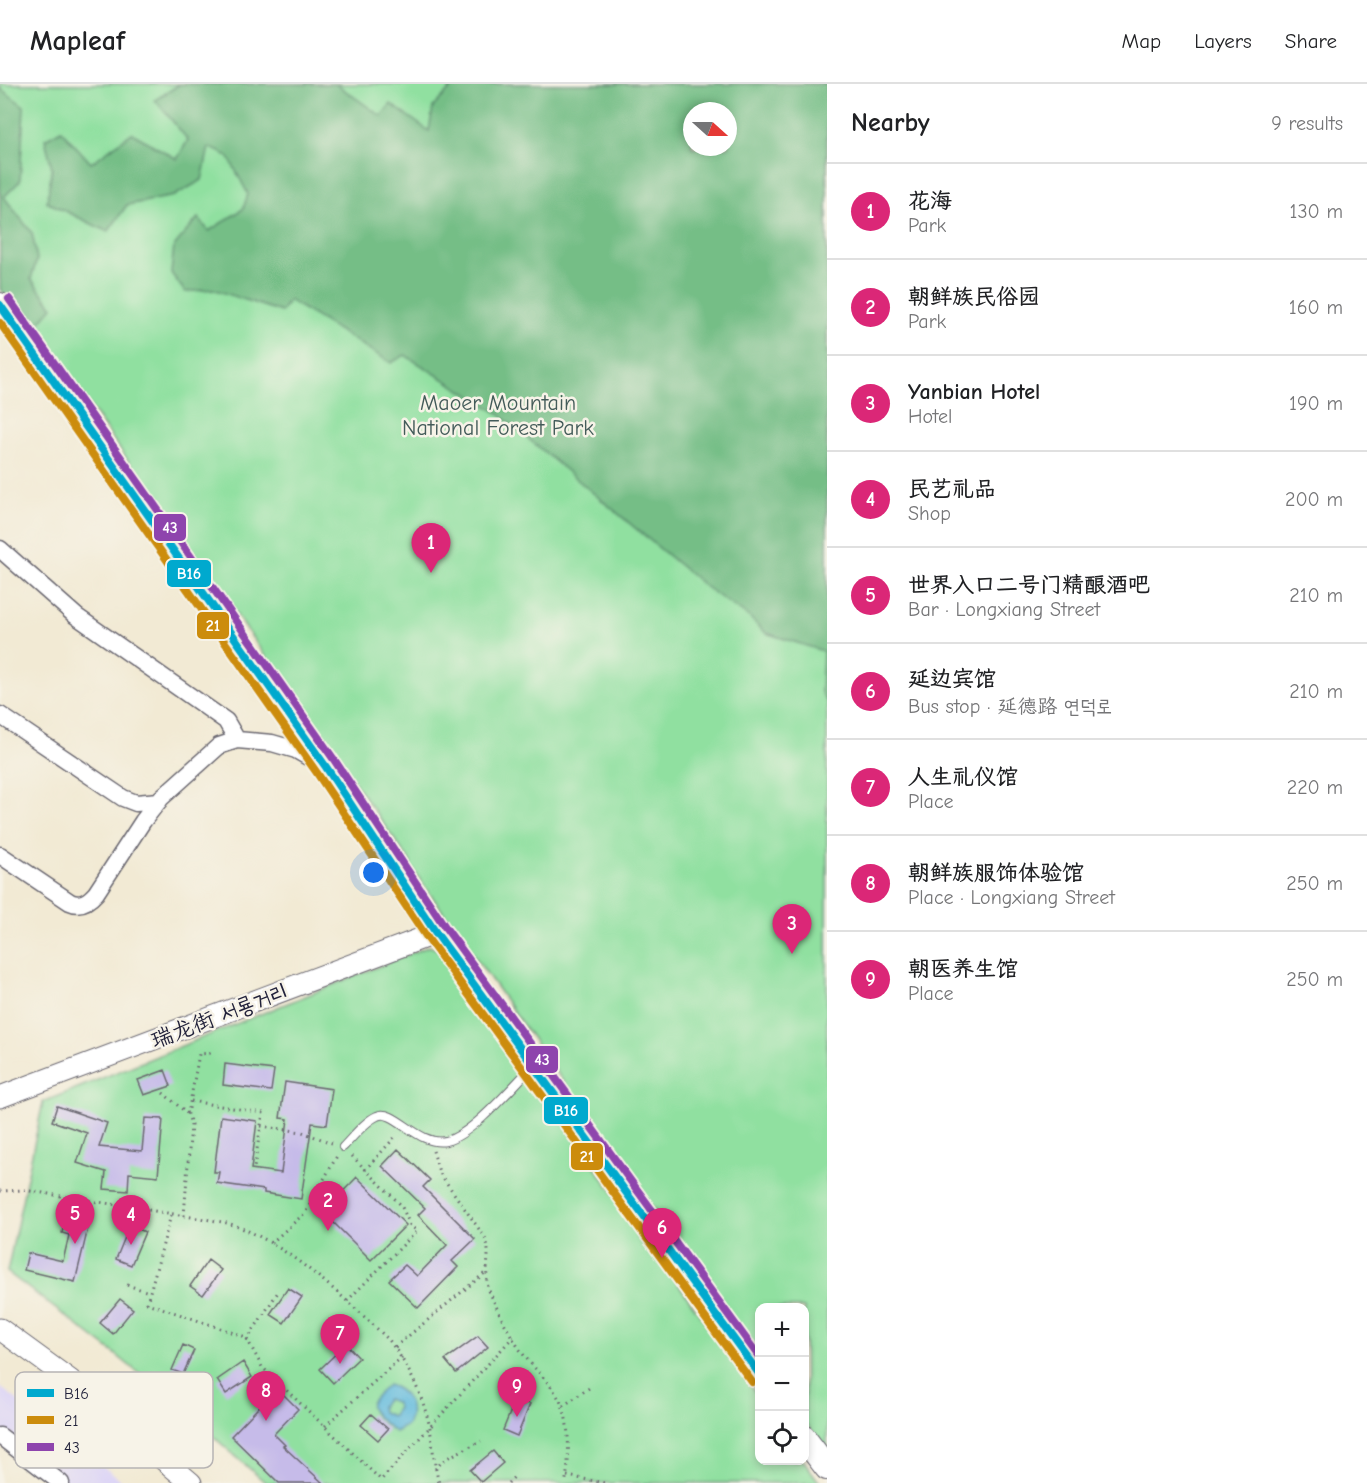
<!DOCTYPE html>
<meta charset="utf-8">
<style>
:root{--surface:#fff;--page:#f2f2f2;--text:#202124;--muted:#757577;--line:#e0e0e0;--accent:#db2777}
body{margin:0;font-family:"Comic Neue","LXGW WenKai TC","Poor Story",sans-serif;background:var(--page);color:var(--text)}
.controls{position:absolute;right:18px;bottom:18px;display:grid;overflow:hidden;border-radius:12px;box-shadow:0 3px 9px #0003}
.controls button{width:54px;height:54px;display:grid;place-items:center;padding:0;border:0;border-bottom:2px solid var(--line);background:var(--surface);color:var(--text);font:30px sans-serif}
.compass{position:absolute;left:683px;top:18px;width:54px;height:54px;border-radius:50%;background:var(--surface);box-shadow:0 3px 9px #0003;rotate:111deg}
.you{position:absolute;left:374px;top:789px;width:21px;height:21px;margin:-15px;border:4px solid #fff;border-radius:50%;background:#1a73e8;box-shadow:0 0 0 9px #1a73e833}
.badge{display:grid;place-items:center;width:39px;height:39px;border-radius:50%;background:var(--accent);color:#fff;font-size:20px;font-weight:700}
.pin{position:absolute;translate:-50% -50px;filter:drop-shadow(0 2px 3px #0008)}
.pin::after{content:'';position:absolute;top:32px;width:21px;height:18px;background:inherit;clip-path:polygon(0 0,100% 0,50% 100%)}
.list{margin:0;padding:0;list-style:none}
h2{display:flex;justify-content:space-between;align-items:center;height:78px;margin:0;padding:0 24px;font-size:26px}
h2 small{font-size:20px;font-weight:400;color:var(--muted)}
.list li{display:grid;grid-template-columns:39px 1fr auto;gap:18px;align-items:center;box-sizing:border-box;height:96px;padding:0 24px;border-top:2px solid var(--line)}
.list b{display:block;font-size:22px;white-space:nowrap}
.list p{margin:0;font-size:20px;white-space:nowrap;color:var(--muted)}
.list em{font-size:20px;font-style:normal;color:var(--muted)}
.icon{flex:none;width:33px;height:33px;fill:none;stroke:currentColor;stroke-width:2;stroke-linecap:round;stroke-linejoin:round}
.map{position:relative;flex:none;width:827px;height:1399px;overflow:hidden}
header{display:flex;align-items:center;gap:36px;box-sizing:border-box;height:84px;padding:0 30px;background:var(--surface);border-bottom:2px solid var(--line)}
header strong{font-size:28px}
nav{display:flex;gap:33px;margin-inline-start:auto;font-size:21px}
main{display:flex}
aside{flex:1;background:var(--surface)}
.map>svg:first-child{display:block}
</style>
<header>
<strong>Mapleaf</strong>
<nav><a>Map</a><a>Layers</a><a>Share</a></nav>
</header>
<main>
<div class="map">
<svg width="827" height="1399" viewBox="0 0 827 1399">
<rect width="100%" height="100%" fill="#f7f3e8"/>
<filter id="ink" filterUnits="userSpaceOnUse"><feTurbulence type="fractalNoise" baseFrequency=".0167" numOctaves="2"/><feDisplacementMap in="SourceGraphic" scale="12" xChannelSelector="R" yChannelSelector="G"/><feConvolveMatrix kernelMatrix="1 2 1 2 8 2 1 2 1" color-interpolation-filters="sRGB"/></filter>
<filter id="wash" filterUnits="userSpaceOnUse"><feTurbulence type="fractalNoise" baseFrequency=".008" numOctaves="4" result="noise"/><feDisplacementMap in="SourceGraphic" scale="24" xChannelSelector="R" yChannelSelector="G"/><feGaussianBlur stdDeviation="1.35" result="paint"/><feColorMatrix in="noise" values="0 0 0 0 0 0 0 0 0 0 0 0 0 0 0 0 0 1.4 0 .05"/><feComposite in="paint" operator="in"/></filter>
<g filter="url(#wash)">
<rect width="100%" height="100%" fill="#f2ead4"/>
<path fill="#ddd5f6" d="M0,1303L74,1359L124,1399H62L0,1351Z"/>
<path fill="#90e0a0" stroke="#59816e" stroke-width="1.5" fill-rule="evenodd" d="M0,0H827V1370L805,1338L804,1224H760L759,1274L409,780L411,779L0,195ZM692,27H728V63H692Z
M429,862L442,867L759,1314L760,1376L804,1377L820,1399H266L174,1318L114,1269L7,1188L43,1018Z"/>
<path fill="#74be86" stroke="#4b7060" stroke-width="1.5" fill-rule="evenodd" d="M180,0H336L381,32L391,20L429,47L433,23L455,0H827V619L821,608L823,567L766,549L749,533L707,504L495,327L405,271L391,279L289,216L281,228L213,205L185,208L171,189L174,162L198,134L209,147L243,125L248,110L228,72L209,63L202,96L174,112L127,121L108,148L47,118L52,84L45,55L61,46L91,79L132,49L177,75L188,56L155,16ZM692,27H728V63H692Z
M0,4L24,22L20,97L4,113L32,149L37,175L31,195L53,223L35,243L13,225L0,205Z"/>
<path fill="#5fbadd" stroke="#406e8c" stroke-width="1.5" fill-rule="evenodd" d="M388,1301C407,1306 416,1324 407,1341L395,1348C389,1343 367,1328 371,1319C374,1312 384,1306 388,1301ZM387,1315L395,1318L398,1324L392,1332L382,1328L381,1322Z"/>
<g id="blocks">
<path fill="#c6bbe9" d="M225,980L274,986L271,1007L223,1001Z
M165,986L171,1002L144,1011L138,996Z
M285,998L332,1005L327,1041L312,1039L301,1115L264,1109V1106L217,1099L219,1088H214L221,1032L257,1037L251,1085L281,1089L288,1035L280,1034Z
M57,1022L107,1039L99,1063L142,1067L145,1034L163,1035L158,1092L129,1089L128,1107L104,1105L106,1088L77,1079L87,1049L52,1037Z
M398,1065L430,1096L423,1103L475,1155L452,1177L458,1183L418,1224L389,1196L405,1181L417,1192L447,1161L418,1131L425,1124L382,1082Z
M357,1093L406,1141L371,1176L323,1128Z
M66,1130L90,1136L75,1198L24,1186L28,1169L63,1177L69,1151L62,1149Z
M130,1141L145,1148L131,1181L116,1175Z
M208,1176L221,1186L203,1211L190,1202Z
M288,1204L302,1213L284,1239L270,1230Z
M120,1215L133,1225L113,1250L100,1239Z
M478,1252L488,1263L456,1289L445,1276Z
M346,1260L359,1274L333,1299L320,1285Z
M183,1261L194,1266L183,1290L172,1286Z
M243,1278L252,1293L226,1310L217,1296Z
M277,1304L298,1325L274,1350L285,1361L283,1362L323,1399H279L231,1352Z
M516,1314L530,1320L517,1352L503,1346Z
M371,1330L388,1345L378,1356L361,1341Z
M493,1367L503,1379L481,1398L470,1386Z"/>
</g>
</g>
<g filter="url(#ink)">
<use href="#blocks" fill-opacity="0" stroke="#6b6871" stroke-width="1.5"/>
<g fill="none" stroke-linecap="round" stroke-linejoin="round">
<defs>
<path id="service" d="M343,1063C353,1053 364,1038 377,1032C394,1023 418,1063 446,1057C473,1050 512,1003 533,982"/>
<path id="minor" d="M0,465L76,532L226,637L237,656
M0,631L123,714L136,719L159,717
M0,771L70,818C81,823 89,817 96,809L143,737L161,714L219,662L237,656L272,659L296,666L320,680
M0,1352L61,1399"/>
<path id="tertiary" d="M0,1013L436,849
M0,1245L70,1296L191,1399"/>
<path id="secondary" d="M0,221L277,616L326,683L436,849L760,1292
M804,1354L827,1384"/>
</defs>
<use href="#service" stroke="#6b6871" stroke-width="10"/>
<use href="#minor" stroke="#6b6871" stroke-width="19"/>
<use href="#tertiary" stroke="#6b6871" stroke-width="23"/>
<use href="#secondary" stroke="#6b6871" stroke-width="26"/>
<path stroke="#6b6871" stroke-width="3" stroke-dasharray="1.5 4.5" stroke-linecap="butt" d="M163,1009L188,1030
M191,1017L263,1029L254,1084
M261,1042L302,1048L332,1059
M433,1067L439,1088L486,1155C492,1173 482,1191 490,1209C499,1229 510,1252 523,1270C535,1286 554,1302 562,1321C570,1339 570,1381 565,1399
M365,1086L397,1051
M0,1107L24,1106L223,1138C280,1152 347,1216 389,1256C409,1283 423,1312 430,1344C433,1363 434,1381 439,1399
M171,1131L147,1219L246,1253L262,1283L381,1396L513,1253
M184,1132L191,1041L188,1030L199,970L212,969
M271,1159L305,1129L337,1072
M127,1201L149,1208
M347,1217L417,1147L410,1141L401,1121L350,1070
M247,1256L278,1208
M395,1263L486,1188
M563,1322L592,1302
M325,1342L402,1273
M435,1385L445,1375L481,1357
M567,1392L605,1399
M508,1399L514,1393"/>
<use href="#service" stroke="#fff" stroke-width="8"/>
<use href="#minor" stroke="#fff" stroke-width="16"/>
<use href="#tertiary" stroke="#fff" stroke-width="21"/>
<use href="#secondary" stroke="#fff" stroke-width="24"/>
<defs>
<path id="bus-1" d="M0,221L326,683L436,849L760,1291"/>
<path id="bus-2" d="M0,239L317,689L428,855L752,1298"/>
<path id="bus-3" d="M9,215L335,677L445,843L760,1274"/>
</defs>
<use href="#bus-1" stroke="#f7f3e8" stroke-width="12"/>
<use href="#bus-2" stroke="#f7f3e8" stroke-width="12"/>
<use href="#bus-3" stroke="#f7f3e8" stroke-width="12"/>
<use href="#bus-1" stroke="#00a9ce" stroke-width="8"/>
<use href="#bus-2" stroke="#cc8c0c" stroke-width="8"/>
<use href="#bus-3" stroke="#8e44ad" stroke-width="8"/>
</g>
</g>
<g text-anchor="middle" stroke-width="5" stroke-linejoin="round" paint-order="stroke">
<g font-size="22" fill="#435b59" stroke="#f7f3e8">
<text x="498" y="326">Maoer Mountain<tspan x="498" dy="25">National Forest Park</tspan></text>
</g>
<g font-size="22" fill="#22223b" stroke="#f7f3e8">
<text transform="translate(219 931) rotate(-21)" y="8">瑞龙街 서룡거리</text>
</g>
</g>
<rect x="15" y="1288" width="198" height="96" rx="9" fill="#f7f3e8" stroke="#b7b4b4" stroke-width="1.5"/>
<rect x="27" y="1305" width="27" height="8" fill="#00a9ce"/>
<rect x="27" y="1332" width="27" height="8" fill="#cc8c0c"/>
<rect x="27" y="1359" width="27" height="8" fill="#8e44ad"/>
<g font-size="16" fill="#22223b">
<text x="64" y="1315">B16</text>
<text x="64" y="1342">21</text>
<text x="64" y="1369">43</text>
</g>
<g stroke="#f7f3e8" stroke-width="2">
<rect x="153" y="429" width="34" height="29" rx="6" fill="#8e44ad"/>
<rect x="166" y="475" width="46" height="29" rx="6" fill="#00a9ce"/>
<rect x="196" y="527" width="34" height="29" rx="6" fill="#cc8c0c"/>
<rect x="525" y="961" width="34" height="29" rx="6" fill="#8e44ad"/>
<rect x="543" y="1012" width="46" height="29" rx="6" fill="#00a9ce"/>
<rect x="570" y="1058" width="34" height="29" rx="6" fill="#cc8c0c"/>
</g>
<g font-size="16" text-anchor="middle" font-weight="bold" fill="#fff">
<text x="170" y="449">43</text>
<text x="189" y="495">B16</text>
<text x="213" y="547">21</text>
<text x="542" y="981">43</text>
<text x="566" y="1032">B16</text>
<text x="587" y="1078">21</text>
</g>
</svg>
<div class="controls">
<button>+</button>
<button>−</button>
<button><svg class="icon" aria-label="locate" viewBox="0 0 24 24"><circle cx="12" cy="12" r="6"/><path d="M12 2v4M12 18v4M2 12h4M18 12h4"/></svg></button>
</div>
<svg class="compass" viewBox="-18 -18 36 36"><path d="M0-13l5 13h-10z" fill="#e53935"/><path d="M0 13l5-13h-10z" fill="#757577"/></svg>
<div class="you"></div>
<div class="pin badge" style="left:431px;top:489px">1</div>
<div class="pin badge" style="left:328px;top:1147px">2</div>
<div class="pin badge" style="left:792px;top:870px">3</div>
<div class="pin badge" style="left:131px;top:1161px">4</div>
<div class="pin badge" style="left:75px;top:1160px">5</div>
<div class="pin badge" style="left:662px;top:1174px">6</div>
<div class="pin badge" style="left:340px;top:1280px">7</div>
<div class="pin badge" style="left:266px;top:1337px">8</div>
<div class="pin badge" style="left:517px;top:1333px">9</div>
</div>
<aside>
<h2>Nearby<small>9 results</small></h2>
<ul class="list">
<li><span class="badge">1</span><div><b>花海</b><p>Park</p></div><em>130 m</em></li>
<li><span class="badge">2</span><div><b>朝鲜族民俗园</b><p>Park</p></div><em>160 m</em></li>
<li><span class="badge">3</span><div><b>Yanbian Hotel</b><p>Hotel</p></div><em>190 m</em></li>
<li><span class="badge">4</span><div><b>民艺礼品</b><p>Shop</p></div><em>200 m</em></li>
<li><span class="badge">5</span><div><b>世界入口二号门精酿酒吧</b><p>Bar · Longxiang Street</p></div><em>210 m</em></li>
<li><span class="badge">6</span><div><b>延边宾馆</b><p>Bus stop · 延德路 연덕로</p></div><em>210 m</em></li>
<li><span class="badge">7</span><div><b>人生礼仪馆</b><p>Place</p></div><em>220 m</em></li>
<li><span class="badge">8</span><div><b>朝鲜族服饰体验馆</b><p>Place · Longxiang Street</p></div><em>250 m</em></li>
<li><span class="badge">9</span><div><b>朝医养生馆</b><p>Place</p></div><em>250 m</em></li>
</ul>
</aside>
</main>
